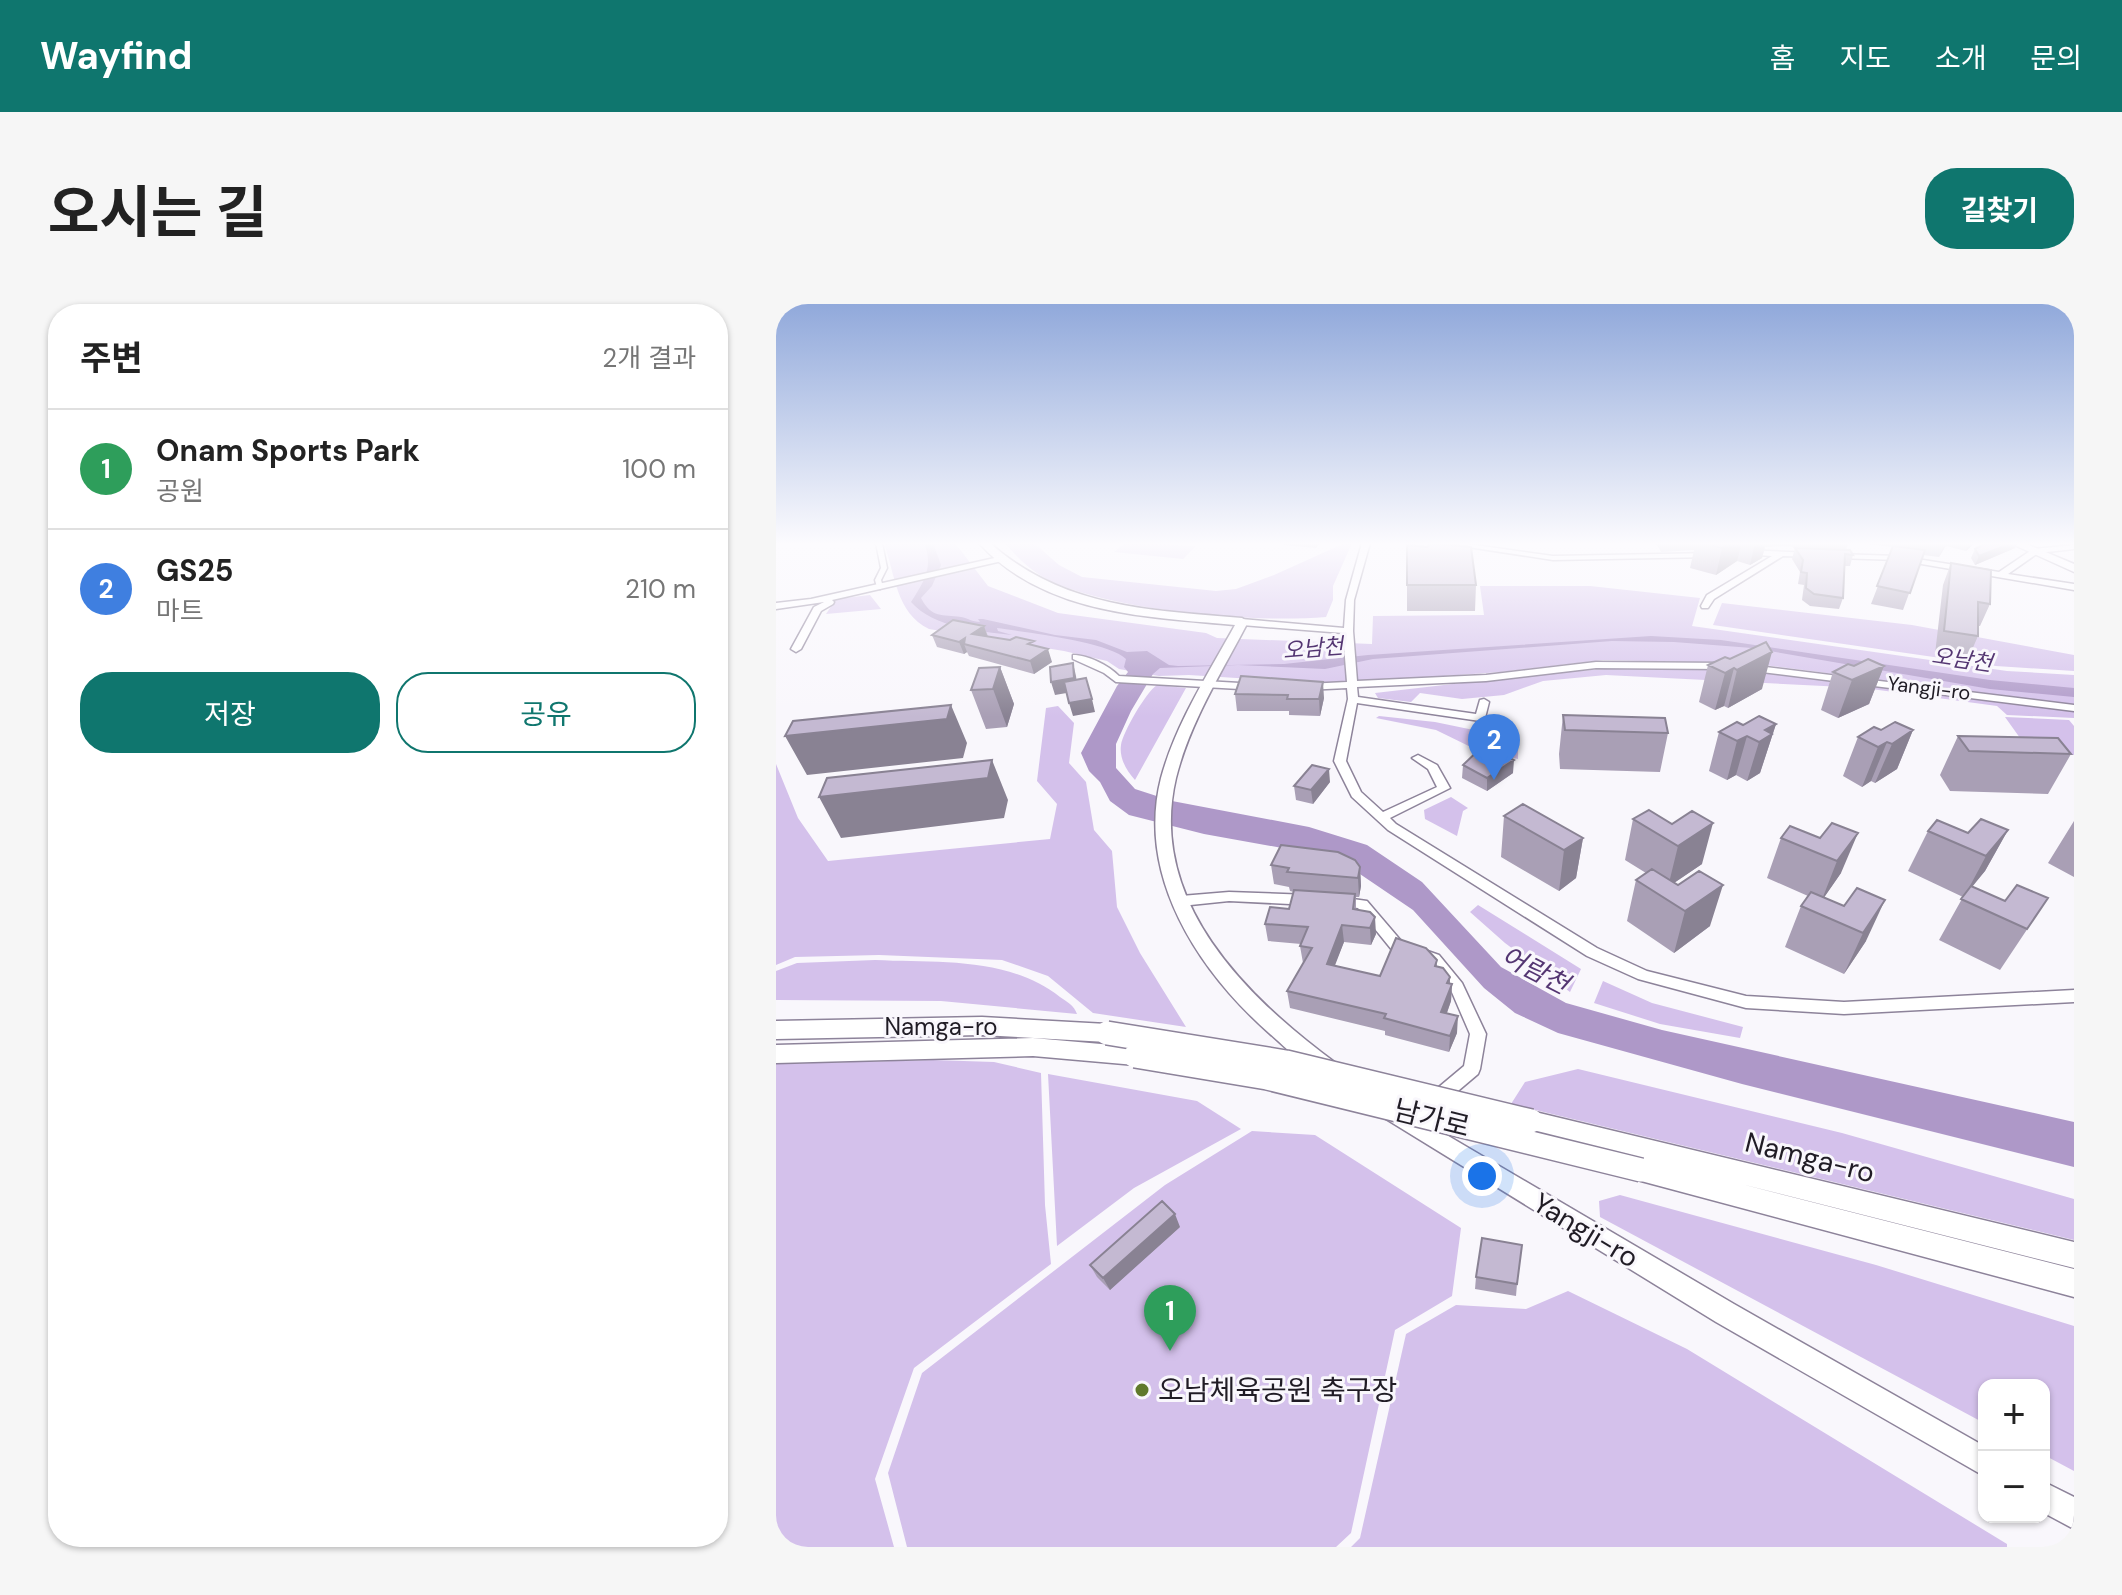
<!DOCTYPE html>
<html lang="ko">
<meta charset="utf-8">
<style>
:root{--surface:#fff;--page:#f6f6f6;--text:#222;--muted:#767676;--line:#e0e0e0;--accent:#0f766e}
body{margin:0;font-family:"DM Sans","Noto Sans KR",sans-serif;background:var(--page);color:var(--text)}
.controls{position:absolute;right:24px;bottom:24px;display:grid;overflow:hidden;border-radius:16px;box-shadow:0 2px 6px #0004}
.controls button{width:72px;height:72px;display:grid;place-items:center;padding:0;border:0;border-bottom:2px solid var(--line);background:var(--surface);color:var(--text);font:40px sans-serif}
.you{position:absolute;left:706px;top:872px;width:28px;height:28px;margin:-20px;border:6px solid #fff;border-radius:50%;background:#1a73e8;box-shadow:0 0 0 12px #1a73e833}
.badge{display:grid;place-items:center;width:52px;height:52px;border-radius:50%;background:var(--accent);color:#fff;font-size:26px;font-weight:700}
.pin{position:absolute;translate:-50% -66px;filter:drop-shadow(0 2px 4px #0008)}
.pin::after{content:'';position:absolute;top:42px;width:28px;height:24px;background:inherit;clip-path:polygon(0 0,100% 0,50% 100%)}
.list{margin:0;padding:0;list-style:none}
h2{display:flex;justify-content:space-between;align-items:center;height:104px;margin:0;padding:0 32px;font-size:34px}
h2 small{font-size:26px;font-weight:400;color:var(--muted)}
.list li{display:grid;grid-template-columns:52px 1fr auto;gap:24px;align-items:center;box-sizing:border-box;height:120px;padding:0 32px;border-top:2px solid var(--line)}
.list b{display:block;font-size:30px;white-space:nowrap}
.list p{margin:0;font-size:26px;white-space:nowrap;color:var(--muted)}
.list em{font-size:26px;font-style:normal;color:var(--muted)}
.actions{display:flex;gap:16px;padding:24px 32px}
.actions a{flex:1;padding:18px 0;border:2px solid var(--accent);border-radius:32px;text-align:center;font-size:28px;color:var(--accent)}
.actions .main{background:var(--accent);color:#fff}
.map{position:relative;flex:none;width:1298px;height:1243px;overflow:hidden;border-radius:32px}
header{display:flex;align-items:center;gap:48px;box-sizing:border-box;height:112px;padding:0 40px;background:var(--accent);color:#fff}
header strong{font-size:38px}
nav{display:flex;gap:44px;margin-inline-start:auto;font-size:28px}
.intro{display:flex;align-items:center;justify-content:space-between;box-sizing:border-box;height:192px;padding:0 48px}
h1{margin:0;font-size:56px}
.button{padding:20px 36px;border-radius:32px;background:var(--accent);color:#fff;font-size:28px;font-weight:700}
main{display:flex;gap:48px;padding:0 48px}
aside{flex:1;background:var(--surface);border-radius:32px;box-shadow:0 2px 6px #0004}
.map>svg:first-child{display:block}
</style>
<header>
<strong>Wayfind</strong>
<nav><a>홈</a><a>지도</a><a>소개</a><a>문의</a></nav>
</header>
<div class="intro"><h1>오시는 길</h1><a class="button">길찾기</a></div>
<main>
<aside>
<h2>주변<small>2개 결과</small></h2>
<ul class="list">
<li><span class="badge" style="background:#2e9e5b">1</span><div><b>Onam Sports Park</b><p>공원</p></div><em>100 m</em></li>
<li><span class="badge" style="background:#3f7fe0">2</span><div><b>GS25</b><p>마트</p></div><em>210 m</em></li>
</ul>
<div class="actions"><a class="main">저장</a><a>공유</a></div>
</aside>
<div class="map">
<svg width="1298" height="1243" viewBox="0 0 1298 1243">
<rect width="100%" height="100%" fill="#f9f7fc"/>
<path fill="#d4c1eb" d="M108,239H179L212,282L282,309L430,329L441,334L596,340L597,312L708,311L704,282H814L924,294L916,322L1231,367L1298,371V401L980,360L827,356L725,368L554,380L413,371L383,372L343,365L331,357L288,347L153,325C120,309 119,270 108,239Z
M229,239H258L283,261L306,273L440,287L460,285L498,271L569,239H576L557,282V296L550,313C476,319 351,308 281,280C260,272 243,256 229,239Z
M349,239L420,242L407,255L338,248Z
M94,291L105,305L50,310L60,295Z
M946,299L1136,321L1298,351V367L1220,362L937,321Z
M873,362L989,367L1298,406V414L1231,411L1221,402L1088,384L830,371L767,377L728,391L686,395L644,389L635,398L602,394L599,389L772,369Z
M381,381L410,384L359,476C351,467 343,455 345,441C347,428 370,388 381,381Z
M282,402L298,419L293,459L310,478L318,526L336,547L341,603L364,649L410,723L317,709L272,672L226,656L103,651L19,653L0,661V460L22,514L52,557L274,535L281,500L261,477L270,404Z
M603,412L659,418L717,430L720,438L742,441V455L705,448L660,426L600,414Z
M1229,413L1293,416L1298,422V451L1254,448Z
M675,493L692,504L687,507L681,532L649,515L648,506Z
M702,601L805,665L794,688L729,639L694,608Z
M99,656C162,659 231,652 284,693C291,698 298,701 301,710L165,697L0,696V667L21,659Z
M827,677L876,699L967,723L964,734L884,720L818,699Z
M157,756L218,758L265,769L269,901L275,960L138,1064L99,1175L118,1243H0V760Z
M802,765L1066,829L1298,895V936L735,800L749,778Z
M272,770L421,797L465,825L358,884L281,942Z
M476,827L539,831L685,924L676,992L619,1026L575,1229L560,1243H131L112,1169L146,1069L389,881Z
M844,891L1100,961L1298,1022V1167L1268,1151V1081H1208V1119L824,913L823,897Z
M792,987L911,1045L1231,1240V1243H575L584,1234L630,1030L680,1001L750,1005Z"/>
<path fill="#ae98c8" d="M148,239H157L165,261L156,282L145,294C156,315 166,310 185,313C192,314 196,318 204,318L202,315H207L279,331L320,336L351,348L371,347L393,361L402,362L508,360L592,351L875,332L945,336L1214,376L1298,384V393L1214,385L976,344L898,338L836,337L597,355L549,365L462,361L384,364L377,370L355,407L340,440V464L359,485L396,497L533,523L591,541L646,578L725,663L790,699L886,726L1298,818V863L966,780L782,729L739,709L708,684L637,606L578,566L534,549L428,530L353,511L334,497L324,478L313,467L305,449L341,382L352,368L348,363L350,355C334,338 248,328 221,324L222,327L236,331C202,327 158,324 135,298C148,278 158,263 148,239Z"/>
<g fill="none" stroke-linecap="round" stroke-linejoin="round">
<defs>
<path id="pedestrian" d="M100,239H106L111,264L105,276L107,283L104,285L101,283L99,276L105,264Z"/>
<path id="minor" d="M586,239H594L578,296L577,327L581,377L710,371L820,358L948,359L953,362L948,365L820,364L710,377L581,383L582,393L700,410L704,396L708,395L713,398L709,414L704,417L581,399L570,457L585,488L607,508L661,483L652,465L636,454L642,451L661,461L674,484L614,514L620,520L821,644L871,667L970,692L1068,698L1298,686V698L1068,710L970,704L862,675L811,652L612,526L576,493L558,457L572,395L571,384L530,386L525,383L530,380L571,378L567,329L466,321L461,318L466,315L568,324L570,296Z
M666,239H685L777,252L936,249L940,251L936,253L777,256Z
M1298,241V245L1262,249L1232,270L1298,280V286L1122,256L1061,254L1057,252L1061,250L1122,252L1223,268L1257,245Z
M969,246L1036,249L1040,251L1036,253L1007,252L938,295L932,304H926L925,302L931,291L996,252L966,250V246Z
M223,253L227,255L226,257L56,296L58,298L57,300L45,307L25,345L20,348L15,345L38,303L48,298L0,305V299L35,295Z
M297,351C312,351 332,361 343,372L481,380L486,383L481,386L340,378L328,369L297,355Z
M973,361L1298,401V407L969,366V362Z
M453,588L534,591L541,596L534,601L453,597L405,602L398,597L405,592Z
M563,593L591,597L626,638L663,651L686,679L710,730L704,765L702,770L663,803L657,805L651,803L649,798L651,793L688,762L694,730L675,686L653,659L616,646L582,604L558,601L556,598Z"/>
<path id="tertiary" d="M203,239H214C287,304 373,306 466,314L472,318C446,368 414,418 400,474C371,597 471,694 561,760L564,766L561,772C543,778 507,741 493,729C422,666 360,572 385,474C400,419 432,370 459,321C370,313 267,310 203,239Z
M618,800L958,1000L1208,1142V1172L940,1018L610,815L607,809L610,803Z
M1268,1178L1298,1193V1225L1268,1209Z"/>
<path id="secondary" d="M1234,239H1248L1298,260V268Z
M206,713L331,720L339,723L342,729L339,735L331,738L206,731L0,735V717Z
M257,734L359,743L367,746L370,752L367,758L359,761L257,752L0,759V741Z
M755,807L1298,938V964L965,880L1298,965V993L865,877L856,874L852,866L856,858L864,855L746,824L743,817L746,810Z"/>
</defs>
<use href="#pedestrian" stroke="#8d839a" stroke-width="3"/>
<use href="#minor" stroke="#8d839a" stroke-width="3"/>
<use href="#tertiary" stroke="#8d839a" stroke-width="3"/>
<use href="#secondary" stroke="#8d839a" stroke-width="3"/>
<use href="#pedestrian" fill="#fff" fill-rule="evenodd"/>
<use href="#minor" fill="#fff" fill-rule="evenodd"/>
<use href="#tertiary" fill="#fff" fill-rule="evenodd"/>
<use href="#secondary" fill="#fff" fill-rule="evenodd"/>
<defs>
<path id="secondary-bridge" d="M331,729L510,758L755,817
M359,752L491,774L865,866"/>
</defs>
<use href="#secondary-bridge" stroke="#8d839a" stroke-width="26" stroke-linecap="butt"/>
<use href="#secondary-bridge" stroke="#fff" stroke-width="23"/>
</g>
<path fill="#a99fb5" d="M508,239H544L540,244L508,241Z
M880,239H1072L1070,246L1077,251L1074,262H1068L1067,294L1063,305L1034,302L1026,296L1028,281L1022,280L1024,268L1016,255L1019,244L1042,245L1008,242L989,243L986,254L974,261L961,257L940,271L914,264L918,246L885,248Z
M1084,239H1199L1190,247L1170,242L1163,253L1147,251L1127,306L1095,300L1117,243Z
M1210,239H1241L1239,244L1199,261L1195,254L1199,245Z
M1175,259L1214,300L1204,322H1202V332L1192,355L1159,350L1167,281Z
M631,281H700L699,307H631Z
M208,322L212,332L259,342L276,358L258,370L193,352L191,348L188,350L161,343L156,331Z
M949,353L986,385L952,404L948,402L939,406L923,398L932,361Z
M1078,362H1108L1093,400L1062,414L1045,406L1057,368Z
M224,363L238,400L231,423L210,425L195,386Z
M465,372L548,394L544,412L513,411V407H461L459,390Z
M787,411L892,429L884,468L784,465L783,450Z
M1000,420L984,469L971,477L960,471L951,476L933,467L943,428L967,421Z
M1105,426H1137L1121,465L1099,479L1095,477L1086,483L1067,472L1082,433Z
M1182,432L1295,450L1272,490L1174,487L1164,471Z
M687,461L737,469L711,487L686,474Z
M554,478L537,500L520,496L518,482Z
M873,506L926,560L898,579L934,622L898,649L851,617L860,576L870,569L849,556L857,515Z
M728,512L807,534L800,574L783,587L725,553Z
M1298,517V573L1272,559Z
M1056,519L1065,569L1048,593L1068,602L1081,584L1090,637L1068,670L1009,643L1025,602L1032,592L991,574L1005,534H1044Z
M1232,526L1209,567L1196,582L1229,597L1272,594L1224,666L1163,636L1187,593L1132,567L1152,527L1192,529Z
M495,561L584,563L585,582L583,593H580V605L600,630L595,641L568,638L558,662L604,672L661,656V662L674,673V680H676L675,697L671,709L681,729L673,748L609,731V727L514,704L511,687L527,659L524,642L525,640L492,637L489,620L513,605L518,588L514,587L513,583L498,580Z
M404,923L334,986L321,973L314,961Z
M700,973L741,980L740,992L699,985Z"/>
<path fill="#898293" d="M954,239H966L961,257L940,271L946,244Z
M979,239H990L986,254L974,261Z
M1169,239H1171L1163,253Z
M1193,239H1199L1190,247Z
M1236,239H1241L1239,244L1199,261L1203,252Z
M208,322L212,334L196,330Z
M189,334L188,340L191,348L188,350L183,338Z
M272,345L276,358L258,370L254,357Z
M996,348L986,385L952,404L961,366Z
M297,359L300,372L302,387L279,391L275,378Z
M1108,362L1093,400L1062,414L1076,376Z
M224,363L238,400L231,423L217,385Z
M958,364L948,402L939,406L949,369Z
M547,378L548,394L544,412L543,395Z
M316,395L319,408L297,412L293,399Z
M175,401L191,439L187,454L31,471L9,432Z
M1000,420L984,469L971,477L983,438L989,426Z
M1137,426L1121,465L1099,479L1116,440Z
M971,432L960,471L951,476L961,437Z
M1111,438L1095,477L1086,483L1102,443Z
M216,456L232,496L228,514L65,534L43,493Z
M738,456L737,469L711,487V474Z
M553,465L554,478L537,500L535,486Z
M937,519L926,560L892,583L902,542Z
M1232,526L1209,567L1188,593L1210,552Z
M1082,529L1065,569L1045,598L1061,557Z
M807,534L800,574L783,587L788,546Z
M584,563L585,582L583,593L582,574Z
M947,581L934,622L898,649L909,607Z
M1109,596L1090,637L1068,670L1087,629Z
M599,613L600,630L595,641L594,624Z
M566,621L568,638L553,677L551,660Z
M674,673L673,686L676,680L675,697L665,725V708Z
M682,712L681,729L673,748L674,732Z
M399,910L404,923L334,986L327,974Z"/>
<path fill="#c4b9d2" stroke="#898293" stroke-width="2" d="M655,239L695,243L700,281H631V241L651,243Z
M927,239H954L946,244Z
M1210,239H1236L1203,252L1199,245Z
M1117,242L1149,246L1134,289L1101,282Z
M1019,244L1074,246L1077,251L1069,250L1067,294L1038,290L1030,284L1031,269L1025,268L1027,256Z
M1175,259L1215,266L1214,300L1202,298V332L1168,327Z
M177,316L208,322L196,330L234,336L240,333L258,337L252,340L272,345L254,357L188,340L189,334L183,338L156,331Z
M990,338L996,348L961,366L958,364L949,369L932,361L949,353L954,355Z
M1092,355L1108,362L1076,376L1057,368L1072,360L1078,362Z
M297,359L298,374L275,378L274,363Z
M224,363L217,385L195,386L203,364Z
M465,372L547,378L543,395H511L512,391L459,390Z
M310,374L316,395L293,399L288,378Z
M175,401L171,415L9,432L17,417Z
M787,411L889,414L892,429L789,426Z
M983,412L1000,420L989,426L996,430L983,438L971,432L961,437L943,428L961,418L967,421Z
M1119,418L1137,426L1116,440L1111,438L1102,443L1082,433L1098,423L1105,426Z
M1182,432L1282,434L1295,450L1193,447Z
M708,441L738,456L711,474L687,461Z
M216,456L212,474L43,493L51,474Z
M536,461L553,465L535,486L518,482Z
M747,500L807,534L788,546L728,512Z
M873,506L896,520L916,507L937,519L902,542L857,515Z
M1205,515L1232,526L1210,552L1152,527L1161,516L1192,529Z
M1056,519L1082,529L1061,557L1005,534L1014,522L1044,534Z
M505,541L562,548L579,556L584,563L582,574L511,568L513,564L495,561Z
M876,565L902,581L923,567L947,581L909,607L860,576Z
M1241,581L1272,594L1251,625L1185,595L1195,582L1229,597Z
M1081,584L1109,596L1087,629L1025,602L1035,588L1068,602Z
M518,586L579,590L577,605L594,608L599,613L594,624L566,621L551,660L604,672L620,634L650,644L661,656L659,662L667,664L674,673L671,679L676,680L665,708L682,712L674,732L608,714L610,710L511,687L536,644L524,642L532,623L489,620L494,603L513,605Z
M386,897L399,910L327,974L314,961Z
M706,934L746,941L741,980L700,973Z"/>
<linearGradient id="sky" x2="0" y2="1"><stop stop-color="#91a9db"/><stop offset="0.58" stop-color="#fcfbfe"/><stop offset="1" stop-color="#fcfbfe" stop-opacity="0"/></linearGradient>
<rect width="1298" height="413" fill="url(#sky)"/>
<circle fill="#60792c" stroke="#f9f7fc" stroke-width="3" cx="366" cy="1086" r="8"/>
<g text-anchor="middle" stroke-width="6" stroke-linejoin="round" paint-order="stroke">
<g font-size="20" fill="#201c25" stroke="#f9f7fc">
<text transform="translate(1153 384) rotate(7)" y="7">Yangji-ro</text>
</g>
<g font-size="22" font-style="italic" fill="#543672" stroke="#f9f7fc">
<text transform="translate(537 344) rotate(-5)" y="8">오남천</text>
<text transform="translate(1186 355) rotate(8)" y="8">오남천</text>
</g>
<g font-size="24" fill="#201c25" stroke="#f9f7fc">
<text x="165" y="731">Namga-ro</text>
</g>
<g font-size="26" font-style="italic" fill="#543672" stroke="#f9f7fc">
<text transform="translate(759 666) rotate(27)" y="9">어람천</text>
</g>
<g font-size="28" fill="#201c25" stroke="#f9f7fc">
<text transform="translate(656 814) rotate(14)" y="10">남가로</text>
<text transform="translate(1034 853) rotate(14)" y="10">Namga-ro</text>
<text transform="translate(810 926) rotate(31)" y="10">Yangji-ro</text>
</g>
<g font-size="28" fill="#201c25" stroke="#f9f7fc" text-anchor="start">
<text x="382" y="1096">오남체육공원 축구장</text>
</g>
</g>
</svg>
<div class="controls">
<button>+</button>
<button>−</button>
</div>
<div class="you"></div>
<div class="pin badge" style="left:394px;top:1047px;background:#2e9e5b">1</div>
<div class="pin badge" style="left:718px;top:476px;background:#3f7fe0">2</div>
</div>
</main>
